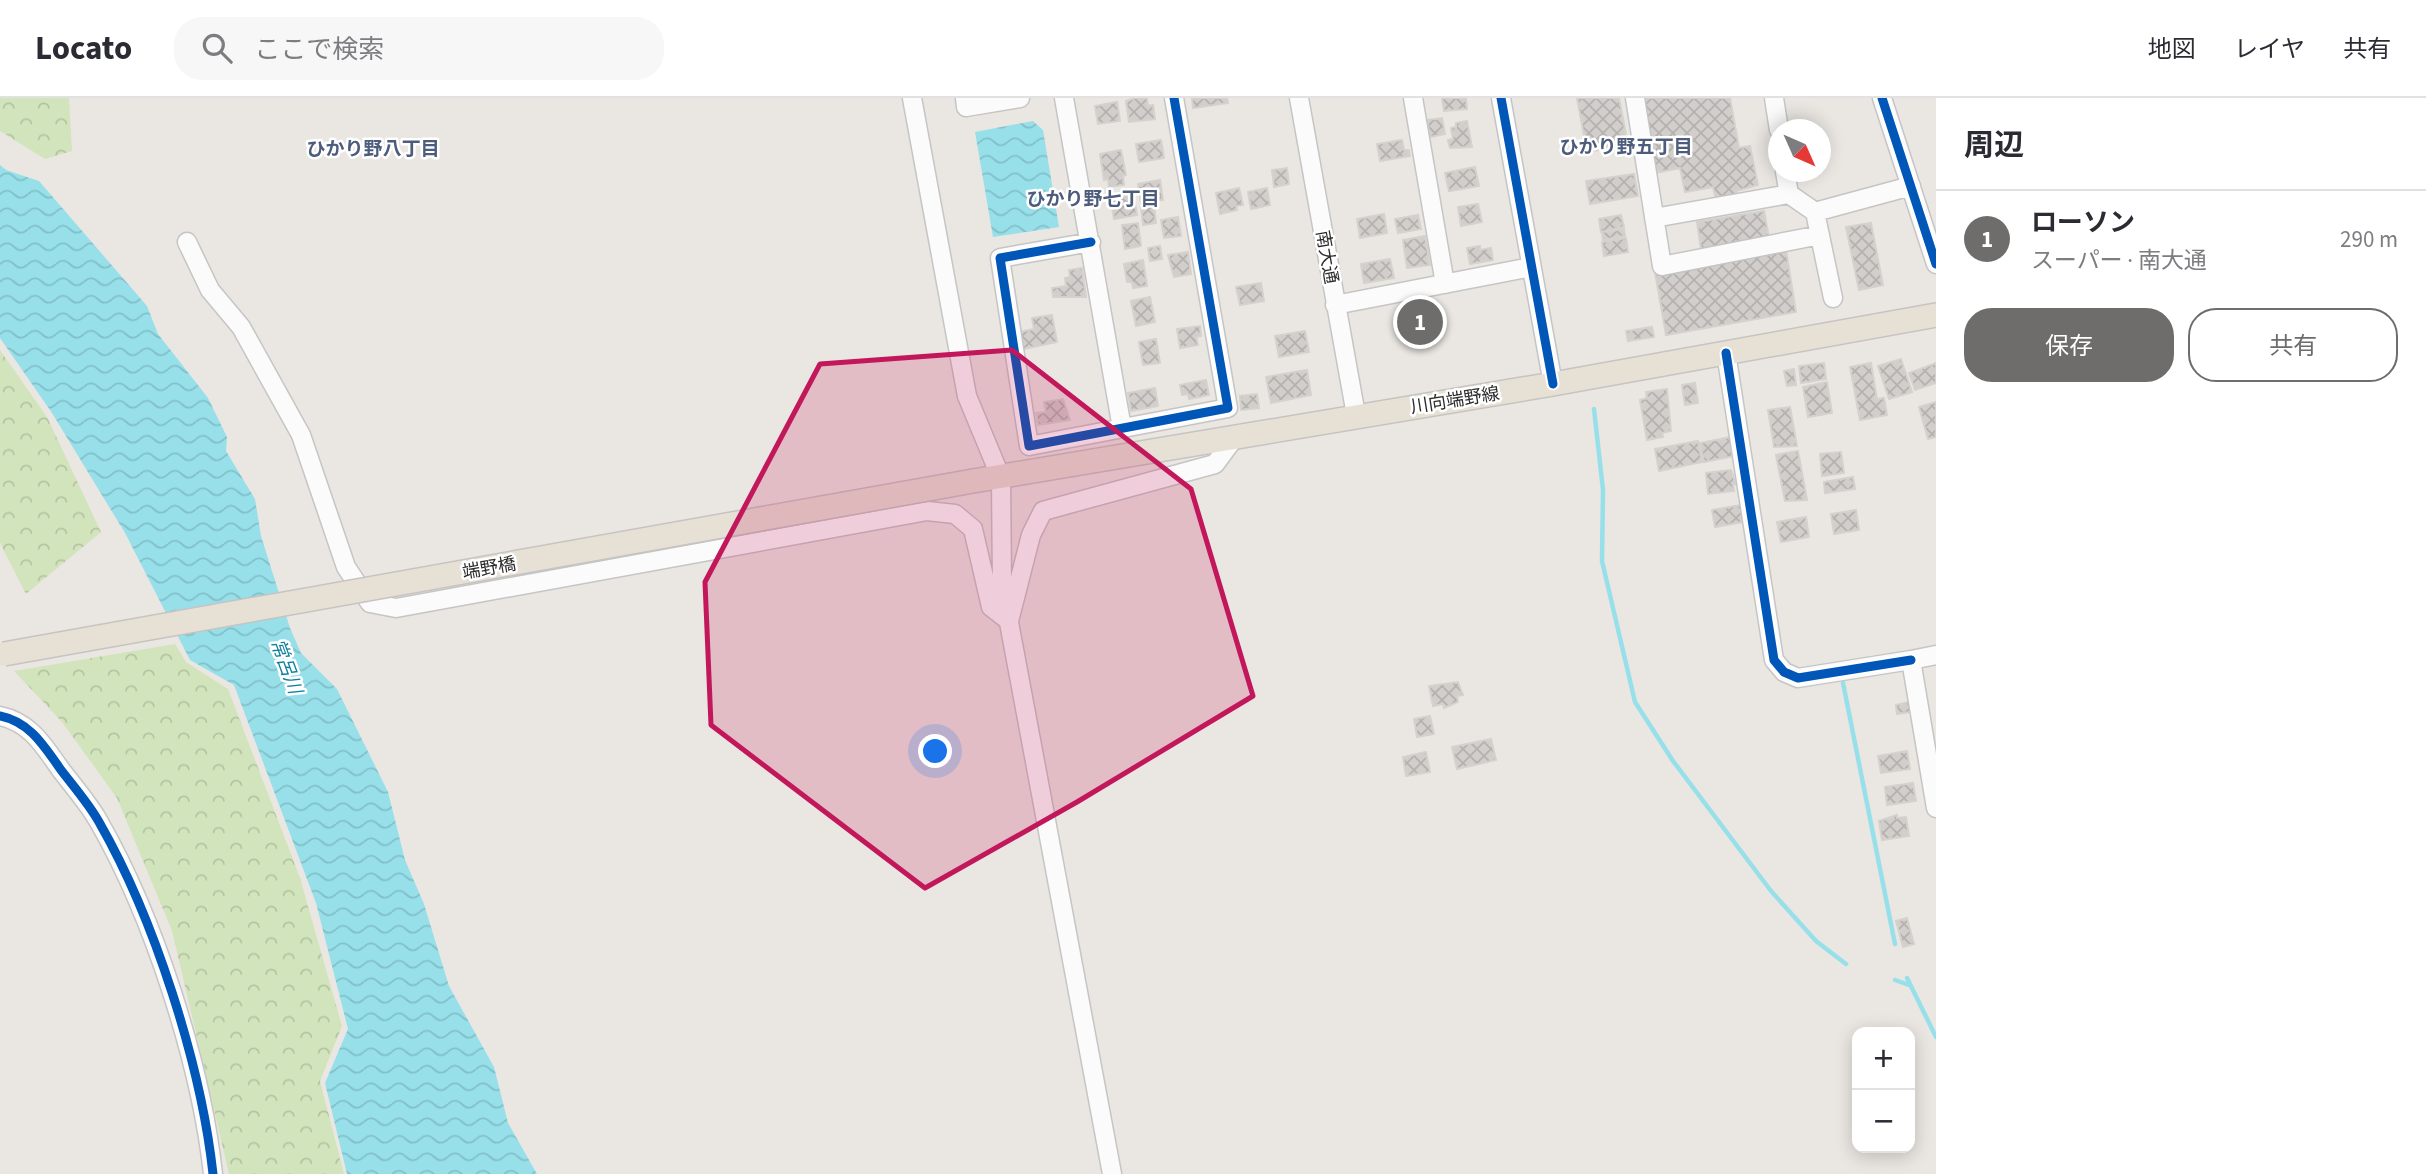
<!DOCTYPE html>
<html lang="ja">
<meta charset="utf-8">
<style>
:root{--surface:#fff;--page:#f7f7f7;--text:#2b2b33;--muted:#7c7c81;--line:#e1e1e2;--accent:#6e6d6c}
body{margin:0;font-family:"Source Sans 3","Noto Sans JP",sans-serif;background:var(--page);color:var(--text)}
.controls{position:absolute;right:21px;bottom:21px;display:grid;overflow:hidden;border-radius:14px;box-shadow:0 4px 18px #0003}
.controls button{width:63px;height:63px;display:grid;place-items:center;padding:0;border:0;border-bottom:2px solid var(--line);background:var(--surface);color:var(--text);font:35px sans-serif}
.compass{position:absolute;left:1768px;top:21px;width:63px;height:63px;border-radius:50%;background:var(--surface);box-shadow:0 4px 18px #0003;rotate:135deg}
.you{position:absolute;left:936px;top:654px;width:24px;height:24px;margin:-18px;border:5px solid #fff;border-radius:50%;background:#1a73e8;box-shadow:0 0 0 10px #1a73e833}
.badge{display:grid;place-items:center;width:46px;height:46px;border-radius:50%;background:var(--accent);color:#fff;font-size:23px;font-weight:700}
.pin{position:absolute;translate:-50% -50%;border:4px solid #fff;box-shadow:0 2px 7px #0006}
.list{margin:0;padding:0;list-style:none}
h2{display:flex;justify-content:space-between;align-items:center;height:91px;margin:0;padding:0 28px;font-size:30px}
h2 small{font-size:23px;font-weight:400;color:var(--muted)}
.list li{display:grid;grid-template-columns:46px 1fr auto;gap:21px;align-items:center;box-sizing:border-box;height:98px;padding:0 28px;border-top:2px solid var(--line)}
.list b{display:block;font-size:26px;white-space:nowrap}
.list p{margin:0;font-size:23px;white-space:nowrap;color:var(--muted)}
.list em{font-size:23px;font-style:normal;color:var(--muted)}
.actions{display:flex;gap:14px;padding:21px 28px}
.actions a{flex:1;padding:16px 0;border:2px solid var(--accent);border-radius:28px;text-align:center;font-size:24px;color:var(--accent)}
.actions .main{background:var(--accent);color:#fff}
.icon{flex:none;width:38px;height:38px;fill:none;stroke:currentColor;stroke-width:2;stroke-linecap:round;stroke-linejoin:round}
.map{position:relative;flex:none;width:1936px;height:1076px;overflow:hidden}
header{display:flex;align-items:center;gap:42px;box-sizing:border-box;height:98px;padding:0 35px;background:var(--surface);border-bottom:2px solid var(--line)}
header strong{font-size:33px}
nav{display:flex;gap:38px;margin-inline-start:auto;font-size:24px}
.search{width:490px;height:63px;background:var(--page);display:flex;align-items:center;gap:18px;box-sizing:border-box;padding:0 24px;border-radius:28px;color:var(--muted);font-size:26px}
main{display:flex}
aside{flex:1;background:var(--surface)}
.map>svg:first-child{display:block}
</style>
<header>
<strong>Locato</strong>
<div class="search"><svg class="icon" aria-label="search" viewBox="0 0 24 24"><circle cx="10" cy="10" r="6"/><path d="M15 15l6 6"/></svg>ここで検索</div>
<nav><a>地図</a><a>レイヤ</a><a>共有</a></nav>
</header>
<main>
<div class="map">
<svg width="1936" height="1076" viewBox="0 0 1936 1076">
<defs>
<pattern id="forest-crowns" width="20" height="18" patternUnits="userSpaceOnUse" patternTransform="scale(1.75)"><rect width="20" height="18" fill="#d2e4bc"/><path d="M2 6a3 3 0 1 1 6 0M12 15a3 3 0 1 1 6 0" fill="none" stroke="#b4c4a2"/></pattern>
<pattern id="water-waves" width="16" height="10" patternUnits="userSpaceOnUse" patternTransform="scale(1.75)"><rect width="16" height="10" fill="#97e0ea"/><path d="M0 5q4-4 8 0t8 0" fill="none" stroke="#82c0c9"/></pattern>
<pattern id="building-cross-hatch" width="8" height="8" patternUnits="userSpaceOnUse" patternTransform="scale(1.75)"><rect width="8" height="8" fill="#d1cecb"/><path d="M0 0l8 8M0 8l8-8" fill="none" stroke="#b4b1ae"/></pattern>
</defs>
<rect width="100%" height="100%" fill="#eae6e2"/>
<path fill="url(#forest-crowns)" d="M0,0H69L72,53L45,61L0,33Z
M0,252L47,319L101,434L26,496L0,445Z
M175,546L186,564L228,591L300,780L342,928L320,983L344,1076H229L172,833L117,700L62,624L14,573Z"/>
<path fill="url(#water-waves)" d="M1033,23L1043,32L1059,129L993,139L975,34Z
M0,67L6,72L39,83L147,208L158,236L208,300L227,339L226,353L255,401L261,438L290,530L301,555L337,591L388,694L405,762L424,806L449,888L494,969L508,1025L537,1076H347L325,985L348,931L316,805L234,587L190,562L125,435L52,315L0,240Z"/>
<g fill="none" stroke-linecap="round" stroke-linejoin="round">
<path stroke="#97e0ea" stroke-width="4.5" d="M1594,311L1603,392L1602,463L1635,604L1673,663L1771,793L1816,843L1846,866
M1843,585L1895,846
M1907,880L1936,939
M1895,882L1909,887"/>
</g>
<path fill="url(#building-cross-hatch)" stroke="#d5d2ce" stroke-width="2" d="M1135,0H1147L1148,8L1153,7L1155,21L1129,24L1126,3Z
M1192,0H1227L1228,5L1193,10Z
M1442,0H1466L1467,11L1444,13Z
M1577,0H1619L1628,47L1587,54Z
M1641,0H1730L1739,50L1750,48L1758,87L1736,93L1737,97L1716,101L1713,89L1685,94L1680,70L1655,75Z
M1117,4L1120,23L1098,26L1095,8Z
M1442,20L1445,36L1430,39L1427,22Z
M1467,23L1472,49L1450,50L1448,42L1453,41L1451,30L1456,29V25Z
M1161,42L1164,60L1139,64L1136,46Z
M1402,42L1404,52H1409L1410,58L1380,63L1377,46Z
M1121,52L1126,77L1123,78L1124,87L1109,89L1108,81L1104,82L1100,56Z
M1475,69L1479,88L1449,93L1445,75Z
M1287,70L1289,86L1274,89L1272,72Z
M1634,76L1638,98L1590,106L1586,83Z
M1160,82L1163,102L1141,105L1138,86Z
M1239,90L1243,107L1236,108L1237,112L1220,116L1216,95Z
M1267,90L1270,107L1251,111L1248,94Z
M1133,94L1137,117L1114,121L1110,97Z
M1478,106L1482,124L1461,128L1458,109Z
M1154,107L1156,125L1143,127L1141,109Z
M1764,113L1769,140L1701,151L1697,124Z
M1384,116L1387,135L1360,140L1357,121Z
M1418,117L1421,131L1398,135L1395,121Z
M1621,117L1624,129L1601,134L1599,121Z
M1178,119L1181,138L1164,140L1161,122Z
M1138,125L1141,148L1125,151L1122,127Z
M1871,125L1883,187L1859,192L1846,129Z
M1624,131L1625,138L1603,142L1602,134Z
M1425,138L1430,167L1407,170L1403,142Z
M1626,140L1628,154L1604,158L1602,144Z
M1160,148L1162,161L1150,163L1148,150Z
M1480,148V152L1491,150L1493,162L1470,166L1467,150Z
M1786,152L1796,214L1666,237L1655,174Z
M1188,154L1191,176L1174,179L1168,157Z
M1390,161L1394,180L1364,185L1361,166Z
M1143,162L1147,188L1133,190L1132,184H1127L1124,166Z
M1082,170L1086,199H1053L1052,190L1066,188L1065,180L1070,179L1069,172Z
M1261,185L1264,203L1240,207L1236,189Z
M1150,199L1155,224L1136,228L1131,203Z
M1418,202L1419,204L1430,202L1437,243L1411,248L1403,204Z
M1052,217L1057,244L1023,251L1019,234L1034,231L1032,220Z
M1200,228L1201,238L1196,239L1198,247L1180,250L1177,231Z
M1652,229L1654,239L1628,243L1626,233Z
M1305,233L1309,254L1279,259L1275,238Z
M1156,241L1160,265L1143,267L1139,244Z
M1901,261L1912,294L1889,301L1878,268Z
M1824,265L1826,281L1801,285L1799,268Z
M1871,265L1877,301L1884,300L1887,317L1860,322L1850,269Z
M1936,265V285L1915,292L1909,275Z
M1794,271L1796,287L1787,288L1784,273Z
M1307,272L1311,297L1271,305L1266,279Z
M1206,282L1209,297L1189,301L1188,296L1182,297L1180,287Z
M1827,284L1832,315L1808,319L1803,289Z
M1695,285L1698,305L1685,307L1682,287Z
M1155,290L1158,308L1131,313L1128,295Z
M1667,291L1671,333L1662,335L1663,339L1647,342L1640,302L1647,300L1646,294Z
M1257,296L1259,310L1241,312L1240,298Z
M1063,301L1070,322L1038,327L1036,315L1046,314L1044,304Z
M1936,304V339L1928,341L1919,309Z
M1790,309L1797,348L1774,349L1768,312Z
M1731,339L1734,358L1704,364L1700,345Z
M1698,343L1702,364L1659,373L1655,351Z
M1798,353L1807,402L1785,403L1776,357Z
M1841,354L1844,375L1822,378L1820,356Z
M1731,372L1736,386L1733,387L1734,393L1708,396L1706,375Z
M1853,379L1855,391L1825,395L1824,384Z
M1741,407L1743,424L1715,429L1712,412Z
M1856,412L1859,432L1834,436L1831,416Z
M1806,419L1809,439L1781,444L1777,424Z
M1458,584L1463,597L1457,598L1458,604L1444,610L1443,606L1433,608L1429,588Z
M1909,604L1911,614L1897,616L1896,607Z
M1430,618L1434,636L1417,639L1414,621Z
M1491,641L1496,662L1457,671L1452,649Z
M1907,653L1910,671L1881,675L1878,658Z
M1426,654L1430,674L1406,678L1403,659Z
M1913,685L1916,703L1887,707L1885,689Z
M1897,717V720L1906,719L1909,738L1882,742L1879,723Z
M1907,820L1914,846L1903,849L1896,823Z"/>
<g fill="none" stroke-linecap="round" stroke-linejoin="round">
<defs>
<path id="minor" d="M912,0L967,298L1001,380L1002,487L1112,1076
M965,0L966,9L1020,0
M1064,0L1122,330
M1299,0L1356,317
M1413,0L1445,186
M1501,0L1553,286
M1635,0L1662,168L1820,137
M1774,0L1779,32
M1882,0L1936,166
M1785,74L1789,96
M1654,120L1789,96L1815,114
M187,144L210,192L241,229L301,337L346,469L370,505L396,510L927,413L955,416L973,431L991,509L1009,523L1031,437L1043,413L1215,366L1235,339
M1091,144L1000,160L1029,348L1228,310L1174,0
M1833,200L1815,114L1911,88
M1335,207L1531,169
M1726,255L1774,562L1784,574L1798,580L1911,562
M1936,557L1911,562L1936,710
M0,618C30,624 44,648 61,672C74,689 89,706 99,724C154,820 201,966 213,1076"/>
<path id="major" d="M973,383L1553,286L1936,217"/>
</defs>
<use href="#minor" stroke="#c6c5c5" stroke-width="21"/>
<use href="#major" stroke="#c6c4c2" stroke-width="26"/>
<use href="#minor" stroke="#fcfbfb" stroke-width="18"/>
<use href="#major" stroke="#e7e0d5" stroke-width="23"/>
<defs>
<path id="major-bridge" d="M4,556L973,383"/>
</defs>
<use href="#major-bridge" stroke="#c6c4c2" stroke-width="26" stroke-linecap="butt"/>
<use href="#major-bridge" stroke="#e7e0d5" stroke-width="23"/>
<defs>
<path id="cycleway" d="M1501,0L1553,286
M1882,0L1936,166
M1091,144L1000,160L1029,348L1228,310L1174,0
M1726,255L1774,562L1784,574L1798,580L1911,562
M0,618C30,624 44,648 61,672C74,689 89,706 99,724C154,820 201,966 213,1076"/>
</defs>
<use href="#cycleway" stroke="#fff" stroke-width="13"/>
<use href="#cycleway" stroke="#0057b8" stroke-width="9"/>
</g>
<path fill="#c2185b" fill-opacity="0.2" stroke="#c2185b" stroke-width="5" stroke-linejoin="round" d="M1012,252L1191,391L1253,598L1077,704L925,790L711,627L705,484L820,266Z"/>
<g text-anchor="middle" stroke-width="5" stroke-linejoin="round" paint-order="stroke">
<g font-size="18" fill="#2c2c2c" stroke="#fff">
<text transform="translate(1327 159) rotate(80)" y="6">南大通</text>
<text transform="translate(1455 302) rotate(-9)" y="6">川向端野線</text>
<text transform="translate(489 470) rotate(-10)" y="6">端野橋</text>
</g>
<g font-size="19" font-weight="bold" fill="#4d5c7d" stroke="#fff">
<text x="1626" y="55">ひかり野五丁目</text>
<text x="373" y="57">ひかり野八丁目</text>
<text x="1093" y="107">ひかり野七丁目</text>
</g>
<g font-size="19" font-style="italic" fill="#10809d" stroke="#fff">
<text transform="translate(287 568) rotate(70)" y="7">常呂川</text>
</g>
</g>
</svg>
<div class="controls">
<button>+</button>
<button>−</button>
</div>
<svg class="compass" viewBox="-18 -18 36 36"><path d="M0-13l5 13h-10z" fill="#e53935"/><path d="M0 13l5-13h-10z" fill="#7c7c81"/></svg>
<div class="you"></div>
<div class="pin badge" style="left:1420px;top:224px">1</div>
</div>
<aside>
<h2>周辺<small></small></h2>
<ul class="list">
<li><span class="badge">1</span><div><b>ローソン</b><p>スーパー · 南大通</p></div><em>290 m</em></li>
</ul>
<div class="actions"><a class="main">保存</a><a>共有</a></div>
</aside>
</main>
